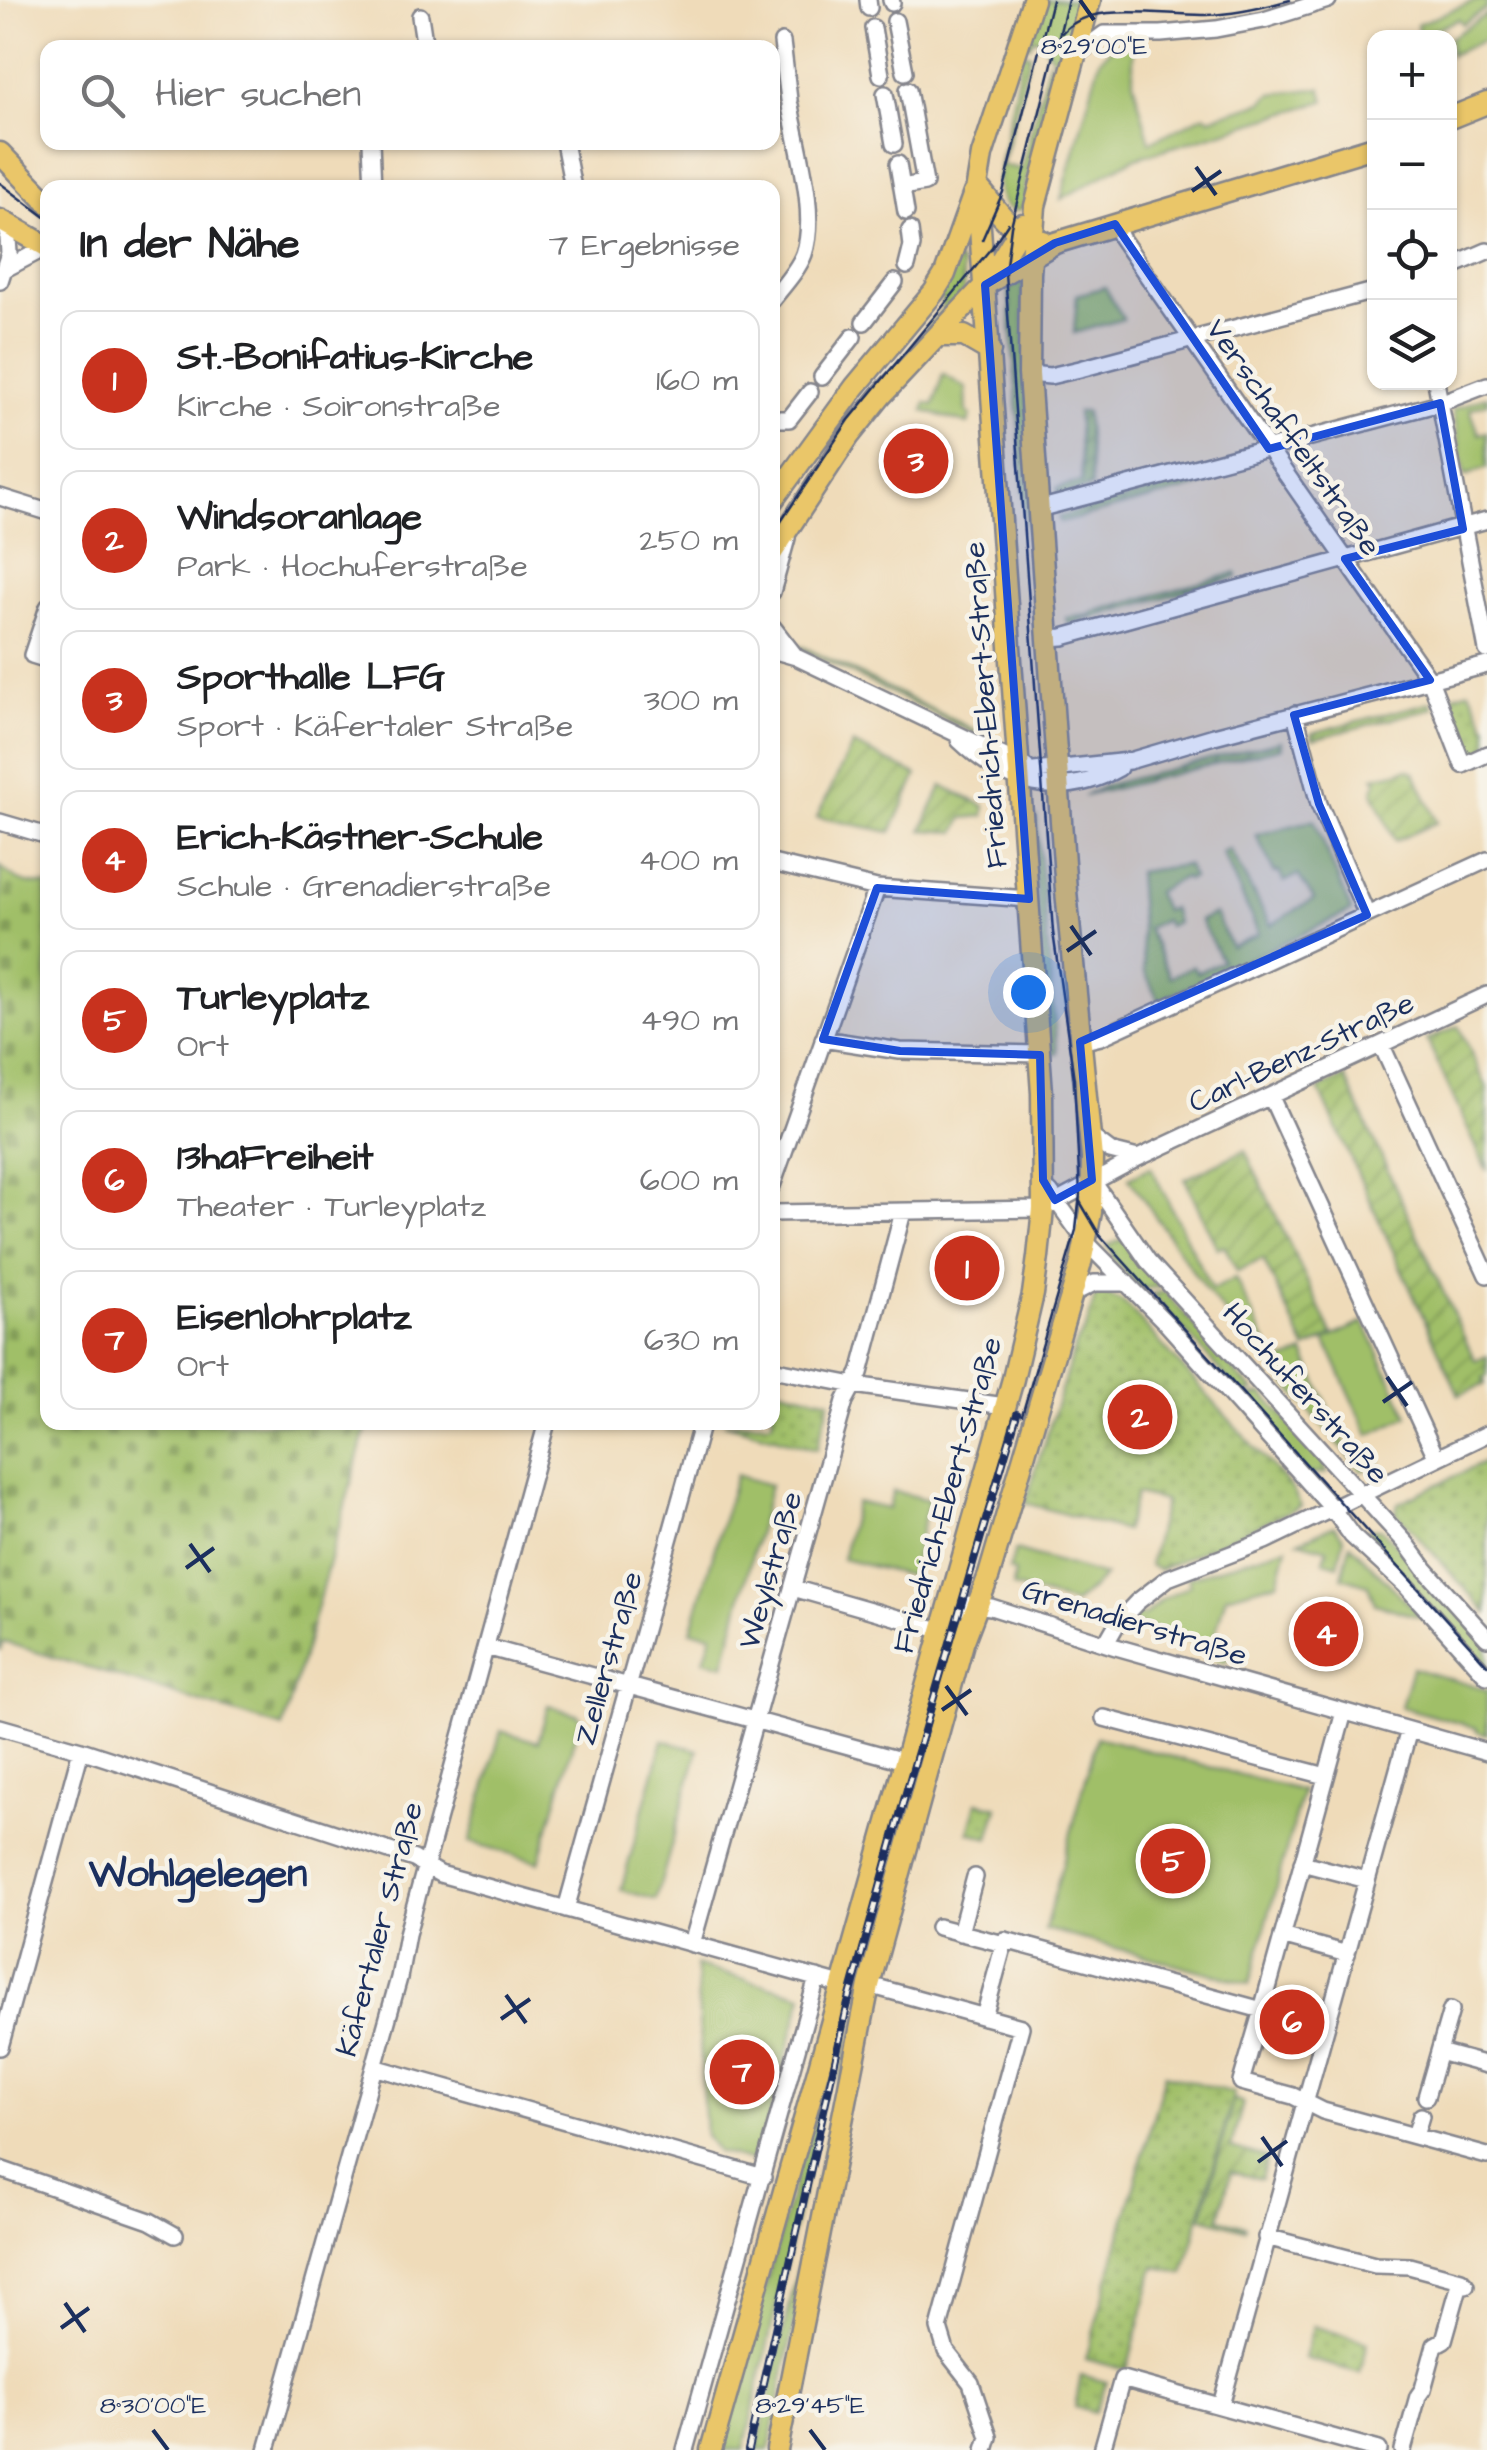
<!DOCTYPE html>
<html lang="de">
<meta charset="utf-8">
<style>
:root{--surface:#fff;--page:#f2f2f2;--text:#202124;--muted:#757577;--line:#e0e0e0;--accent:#c8321e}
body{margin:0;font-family:"Architects Daughter",sans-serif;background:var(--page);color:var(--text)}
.controls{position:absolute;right:30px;top:30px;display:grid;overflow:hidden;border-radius:20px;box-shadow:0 2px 8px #0004}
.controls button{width:90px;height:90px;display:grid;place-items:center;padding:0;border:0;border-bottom:2px solid var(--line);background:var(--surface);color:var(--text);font:50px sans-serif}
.you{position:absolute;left:1028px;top:992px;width:35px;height:35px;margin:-25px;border:8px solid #fff;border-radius:50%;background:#1a73e8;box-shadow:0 0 0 15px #1a73e833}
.badge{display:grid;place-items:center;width:65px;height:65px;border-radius:50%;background:var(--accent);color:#fff;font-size:32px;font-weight:700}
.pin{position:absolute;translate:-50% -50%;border:5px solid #fff;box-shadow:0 2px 10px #0006}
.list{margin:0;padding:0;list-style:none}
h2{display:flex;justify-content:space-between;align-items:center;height:130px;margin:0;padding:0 40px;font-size:42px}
h2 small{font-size:32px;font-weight:400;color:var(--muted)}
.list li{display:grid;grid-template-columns:65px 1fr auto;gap:30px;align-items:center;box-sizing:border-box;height:140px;margin:0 20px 20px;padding:0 20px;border:2px solid var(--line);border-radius:20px}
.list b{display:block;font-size:38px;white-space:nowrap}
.list p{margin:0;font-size:32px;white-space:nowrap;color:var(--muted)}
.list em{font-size:32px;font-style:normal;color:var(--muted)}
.icon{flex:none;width:55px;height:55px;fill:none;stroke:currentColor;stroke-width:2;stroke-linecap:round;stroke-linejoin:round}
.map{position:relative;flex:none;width:1487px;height:2450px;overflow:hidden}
.search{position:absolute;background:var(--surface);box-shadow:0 2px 8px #0004;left:40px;top:40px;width:740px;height:110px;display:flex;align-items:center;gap:25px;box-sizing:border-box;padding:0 35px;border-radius:20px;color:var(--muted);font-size:38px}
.panel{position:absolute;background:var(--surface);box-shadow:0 2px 8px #0004;left:40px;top:180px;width:740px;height:1250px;border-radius:20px}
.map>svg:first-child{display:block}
</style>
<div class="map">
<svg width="1487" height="2450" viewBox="0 0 1487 2450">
<defs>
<pattern id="cemetery-stones" width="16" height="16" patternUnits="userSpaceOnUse" patternTransform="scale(2.5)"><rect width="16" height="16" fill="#a0bf68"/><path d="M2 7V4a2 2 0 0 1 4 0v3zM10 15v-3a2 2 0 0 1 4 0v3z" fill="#829c59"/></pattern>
<pattern id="park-dots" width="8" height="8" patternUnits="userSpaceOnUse" patternTransform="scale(2.5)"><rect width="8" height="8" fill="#a0bf68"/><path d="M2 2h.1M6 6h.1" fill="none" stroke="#829c59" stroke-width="1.8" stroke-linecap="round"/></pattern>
<pattern id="garden-furrows" width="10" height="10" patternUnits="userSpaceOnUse" patternTransform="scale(2.5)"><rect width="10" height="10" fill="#a0bf68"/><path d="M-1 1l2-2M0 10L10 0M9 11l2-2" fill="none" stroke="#829c59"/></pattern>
</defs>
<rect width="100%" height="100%" fill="#f7f3e8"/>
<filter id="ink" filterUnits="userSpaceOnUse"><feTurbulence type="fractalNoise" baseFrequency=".01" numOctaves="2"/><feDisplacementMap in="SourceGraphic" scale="20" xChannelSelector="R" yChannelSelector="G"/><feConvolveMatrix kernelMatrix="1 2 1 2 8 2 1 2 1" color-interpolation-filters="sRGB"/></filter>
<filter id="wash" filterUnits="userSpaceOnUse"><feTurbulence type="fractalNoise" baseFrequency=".0048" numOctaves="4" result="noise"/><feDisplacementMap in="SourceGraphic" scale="40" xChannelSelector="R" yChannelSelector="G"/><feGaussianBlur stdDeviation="2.25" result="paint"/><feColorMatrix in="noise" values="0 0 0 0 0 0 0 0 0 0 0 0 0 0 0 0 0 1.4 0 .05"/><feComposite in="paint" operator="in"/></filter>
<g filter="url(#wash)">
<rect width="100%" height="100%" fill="#efdbb9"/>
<path fill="#a0bf68" stroke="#5e7763" stroke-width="2.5" d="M1046,0H1083L1067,51L1060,49L1056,62L1039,39L1033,38L1030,46L1024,44Z
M1477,0H1487V8L1462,24L1459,19L1430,31L1431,37H1419L1417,24Z
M1487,14V39L1450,55V38Z
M1133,44V81L1150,142L1205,115L1209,118L1263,102L1271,94L1321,88L1325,101L1133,159L1061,199L1100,59L1114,45Z
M1022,52L1030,54L1002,165L1021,169L1049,61L1054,69L1024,192L1028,193L1032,187L1023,208L1016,211C1001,208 999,194 997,181Z
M958,260L962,266L964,292L871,398L944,308L941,304L944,300L938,296Z
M1022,280L1037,579H1030L1009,289Z
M1105,287L1123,319L1074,333L1077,295Z
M943,374L966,388L967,413L971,415L968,424L924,411L926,403L934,405Z
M1487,396V403L1470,409L1479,434L1487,432V468L1465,476L1453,409Z
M787,639L993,739L996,744L795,646Z
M1036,817L1057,1053L1050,1054L1030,818Z
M1314,820L1351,911L1159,1001L1144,971L1137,872L1187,865L1192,878L1186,880L1184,877L1156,892L1164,911L1172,908L1176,922L1168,926L1164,920L1147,928L1170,977L1193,966L1197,973L1222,961L1200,920L1215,914L1231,947L1259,934L1222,853L1229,849L1271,925L1314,899L1298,875L1284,882L1279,872L1275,873L1256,835Z
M1151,1167L1212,1290L1235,1278L1276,1363L1304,1353L1348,1451L1354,1457L1373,1449L1380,1463L1362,1471L1207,1292L1129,1178Z
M1123,1239L1140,1261L1157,1277L1155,1280L1160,1287L1140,1289L1111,1257L1114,1254L1107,1246Z
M1165,1292L1241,1379L1254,1391L1241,1394L1152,1294Z
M1364,1322L1408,1416L1369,1435L1325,1340Z
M1263,1394L1327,1464L1323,1468L1327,1473L1308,1475L1251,1412L1254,1409L1245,1398Z
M736,1475L770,1485L724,1665L704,1660L712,1634L691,1631Z
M893,1491L929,1500L910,1576L842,1559L856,1502L888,1509Z
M1334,1525L1344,1538L1338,1565L1324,1561L1327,1549L1299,1541Z
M1381,1528L1487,1644V1669L1363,1540L1367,1537L1362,1531Z
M1350,1544L1423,1618L1375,1604L1368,1585L1342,1577Z
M1287,1547L1278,1582L1226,1596L1211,1648L1228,1655L1226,1663L1216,1660L1199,1643L1129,1621L1136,1613L1143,1617L1160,1601L1190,1585L1187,1578Z
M1015,1550L1105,1576L1075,1604L1013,1587L1015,1572L1009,1570Z
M1412,1668L1487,1690V1734L1477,1731V1728L1401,1707Z
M548,1706L577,1714L580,1718L539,1862L470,1842L501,1731L538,1742Z
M1097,1737L1302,1791L1250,1984L1045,1929Z
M663,1740L698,1750L656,1900L621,1890Z
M696,1966L803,1995L757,2162L717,2152L705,2136Z
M856,2009L769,2450H757Z
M842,2014L744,2450H719Z"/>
<path fill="url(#cemetery-stones)" stroke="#5e7763" stroke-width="2.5" d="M0,866C14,881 27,885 47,885L48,1422L368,1423L283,1728L4,1642L0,1651Z"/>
<path fill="url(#park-dots)" stroke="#5e7763" stroke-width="2.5" d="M1470,690L1487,727V749L1465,758L1441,699Z
M1105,1294L1124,1303L1292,1489L1301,1506L1159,1570L1149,1565L1165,1501L1136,1494L1125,1531L1025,1503L1075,1346L1086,1328L1095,1297Z
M773,1387L830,1400L817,1449L724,1423L772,1422Z
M1487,1461V1613L1396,1512L1398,1503Z
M977,1802L998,1807L989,1838L969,1832Z
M1165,2074L1234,2093L1184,2274L1155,2266L1127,2370L1086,2359Z
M1313,2326L1368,2342L1360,2373L1304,2358Z
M1081,2375L1107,2382L1094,2413L1075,2407Z"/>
<path fill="url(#garden-furrows)" stroke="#5e7763" stroke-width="2.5" d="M1077,412H1086L1092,487L1058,496L1057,488L1082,482Z
M1208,476L1210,483L1060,523L1058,517Z
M1236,573L1237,577L1068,624L1066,618L1091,615L1092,612Z
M1431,702L1433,708L1313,739L1312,733Z
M1281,741L1282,747L1084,796L1108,785Z
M853,744L917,775L891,832L817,817Z
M1408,769L1415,773L1437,822L1395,841L1373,792L1377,780L1374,777Z
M942,786L985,806L984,816L963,818L956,832L922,830Z
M1459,1026L1487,1088V1171L1427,1040Z
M1345,1077L1475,1361L1487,1356V1376L1483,1378L1485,1384L1459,1395L1319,1089Z
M1245,1150L1333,1336L1306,1349L1263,1259L1237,1271L1224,1245L1217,1248L1185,1179Z
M1233,2100L1243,2103L1231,2148L1266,2158L1261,2179L1231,2172L1219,2218L1246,2226L1245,2229L1202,2217Z"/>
</g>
<g filter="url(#ink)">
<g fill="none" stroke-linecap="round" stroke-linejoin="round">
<defs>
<path id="minor" d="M868,0L869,8
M891,0L892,3
M420,16L425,48
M895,21L905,72
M873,28L881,75
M782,42L789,100
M1077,54L1104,34H1161L1216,29L1264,20L1328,0
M885,94L894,144
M371,142L373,188
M564,142L573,188
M898,164L906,212
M902,187L925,183L908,90
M1115,224L1121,238L1430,680L1463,765L1487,754
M907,266L912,246L910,230
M1450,267L1487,251
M7,268L47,247
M0,281L9,253L7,224
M772,300C783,286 798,270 804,254C818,213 797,147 790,105
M864,322L895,282
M1029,374L1050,376L1080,369L1374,291
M822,377L853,337
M1436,382L1487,650
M772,419H789L810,392
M0,497L48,512
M1038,509L1440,403L1487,385
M772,592L787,538
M48,607L32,655L48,660
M772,626L796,657
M1048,638L1063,637L1487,520
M772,650L796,657L1026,767
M1295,714L1319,804L1367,915
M959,740C1006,785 1060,801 1119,768
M1020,780L1034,771L1129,761L1214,736L1487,665
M0,822L48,836
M772,863L877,888L1029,899
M823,1039L900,1051L1040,1054
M1080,1042L1101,1037L1487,860
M1382,1046L1487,1275
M1271,1097L1436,1457
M1090,1136L1110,1151L1138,1158
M1092,1180L1148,1261L1406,1543L1425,1569L1487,1638
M772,1186L877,888
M1050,1192L1086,1242L1166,1323L1331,1507L1352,1536L1405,1585L1487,1676
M772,1213L1043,1209L1138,1158L1487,995
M1072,1294L1094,1283H1127
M772,1369L854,1385L1005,1406
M793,1588L940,1630
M943,1619L966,1604L991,1607L1116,1647L1487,1752
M1106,1643L1118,1622L1137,1602L1168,1578L1265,1541L1487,1434
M486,1647L904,1761
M1104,1718L1326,1776
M0,1727L81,1750L414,1859L440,1874L841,1985
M1302,1863L1367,1880
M566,1909L702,1422
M938,1927L1004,1944
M960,1933L975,1877
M1282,1936L1347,1954
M692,1944L845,1401L860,1373L903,1212
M869,1985L1021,2027L939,2328L946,2351L971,2383L989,2437L985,2450
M1262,2010L1241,2082L1293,2096L1323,2111L1487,2156
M984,2017L1005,1940L1262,2010L1344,1712
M0,2047L81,1750
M1439,2052L1487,2065
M374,2067L763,2177
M1426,2097L1451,2010
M1415,2136L1421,2116
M0,2169L150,2221L175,2235
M1266,2237L1375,2265L1409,2266L1461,2280L1466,2285
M1221,2405L1409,1730
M267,2450L399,1978L407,1934L547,1422
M685,2450L817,1978
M1102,2450L1122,2379L1379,2450
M1403,2450L1418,2396L1423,2389L1435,2345L1444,2340L1461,2280"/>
<path id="major" d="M1450,118L1487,103
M0,153L48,203
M977,186C997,208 1011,236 1043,241
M0,220L48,247
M986,284L1023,224
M938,336H964L990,351
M772,501L855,387L934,292L945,274L974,193
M772,553L849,436L881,396L985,285L1055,243L1374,147
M711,2450L1013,1379L1033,1294L1038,1257L1043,1209L1042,1093L977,186L982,155L1033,0
M777,2450L869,1985L963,1643L989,1575L1081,1263L1091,1212L1092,1158L1066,891L1029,374L1030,274L1035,206L1090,0"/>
</defs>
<use href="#minor" stroke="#85858c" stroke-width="20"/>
<use href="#major" stroke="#85858c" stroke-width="25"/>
<use href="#minor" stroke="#fff" stroke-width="15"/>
<use href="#major" stroke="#eac669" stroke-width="20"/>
<path stroke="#1b2f5e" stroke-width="2.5" d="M1062,33C1090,0 1162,16 1206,15C1235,14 1262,8 1290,0
M0,183L48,219
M982,240L1003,192L1052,0
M772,535L849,420L992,247L1008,223
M1079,1200L1099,1234L1487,1665
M1022,1415L1076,1230L1080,1194L1074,1079L1053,932L1005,273L1011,226L1068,0"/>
<defs>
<path id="rail" d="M748,2450L847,2007L907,1789L1017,1414"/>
</defs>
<use href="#rail" stroke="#1b2f5e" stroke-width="8"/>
<use href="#rail" stroke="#f7f3e8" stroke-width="4" stroke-dasharray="11" stroke-linecap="butt"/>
</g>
</g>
<path fill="#1d4ed8" fill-opacity="0.2" stroke="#1d4ed8" stroke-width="8" stroke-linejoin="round" d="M1115,224L1269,449L1440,403L1463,529L1345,559L1430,680L1294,715L1319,804L1367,915L1080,1042L1092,1180L1055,1200L1043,1180L1040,1055L900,1051L823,1039L877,888L1029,899L985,285L1055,243Z"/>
<path fill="none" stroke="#1b2f5e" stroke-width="4" d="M1080,0L1094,20M1196,167L1216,195M1192,191L1221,171M1071,926L1091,955M1067,951L1096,931M1387,1377L1407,1406M1383,1402L1412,1382M190,1544L210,1572M186,1568L214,1548M946,1686L967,1715M942,1710L971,1690M506,1995L526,2023M501,2019L530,1999M1262,2137L1282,2166M1258,2162L1287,2141M65,2303L85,2332M61,2328L89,2308M153,2430L168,2450M810,2430L825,2450"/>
<g text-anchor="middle" stroke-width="9" stroke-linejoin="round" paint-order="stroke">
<g font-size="30" fill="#1b2f5e" stroke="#f7f3e8">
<text transform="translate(1294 437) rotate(55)" y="10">Verschaffeltstraße</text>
<text transform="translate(985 705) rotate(-94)" y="10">Friedrich-Ebert-Straße</text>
<text transform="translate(1301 1052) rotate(-25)" y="10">Carl-Benz-Straße</text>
<text transform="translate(1306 1393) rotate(48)" y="10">Hochuferstraße</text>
<text transform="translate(947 1495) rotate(-74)" y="10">Friedrich-Ebert-Straße</text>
<text transform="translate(770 1570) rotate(-74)" y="10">Weylstraße</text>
<text transform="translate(1135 1622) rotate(17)" y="10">Grenadierstraße</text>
<text transform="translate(608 1658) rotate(-74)" y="10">Zellerstraße</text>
<text transform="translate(379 1929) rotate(-75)" y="10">Käfertaler Straße</text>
</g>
<g font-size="40" font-weight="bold" fill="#1b2f5e" stroke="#f7f3e8">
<text x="198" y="1886">Wohlgelegen</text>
</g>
</g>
<g font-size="25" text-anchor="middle" fill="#1b2f5e" stroke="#f7f3e8" stroke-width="9" stroke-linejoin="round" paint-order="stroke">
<text x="1094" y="54">8°29'00"E</text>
<text x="153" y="2413">8°30'00"E</text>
<text x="810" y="2413">8°29'45"E</text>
</g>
</svg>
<div class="controls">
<button>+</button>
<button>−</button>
<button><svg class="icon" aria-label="locate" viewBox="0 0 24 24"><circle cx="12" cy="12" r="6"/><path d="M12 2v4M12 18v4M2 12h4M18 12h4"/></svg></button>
<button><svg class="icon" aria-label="layers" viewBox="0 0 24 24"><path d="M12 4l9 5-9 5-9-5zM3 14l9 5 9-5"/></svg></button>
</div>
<div class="you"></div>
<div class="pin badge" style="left:967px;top:1268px">1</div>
<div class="pin badge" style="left:1140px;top:1417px">2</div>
<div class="pin badge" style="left:916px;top:461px">3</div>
<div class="pin badge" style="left:1326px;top:1634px">4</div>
<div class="pin badge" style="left:1173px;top:1861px">5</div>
<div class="pin badge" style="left:1292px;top:2022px">6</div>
<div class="pin badge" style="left:742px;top:2072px">7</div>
<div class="search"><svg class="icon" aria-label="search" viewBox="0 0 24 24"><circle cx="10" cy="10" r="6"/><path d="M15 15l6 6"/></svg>Hier suchen</div>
<section class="panel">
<h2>In der Nähe<small>7 Ergebnisse</small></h2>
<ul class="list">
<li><span class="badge">1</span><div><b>St.-Bonifatius-Kirche</b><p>Kirche · Soironstraße</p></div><em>160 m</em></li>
<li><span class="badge">2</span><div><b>Windsoranlage</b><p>Park · Hochuferstraße</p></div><em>250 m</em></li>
<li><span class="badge">3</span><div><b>Sporthalle LFG</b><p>Sport · Käfertaler Straße</p></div><em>300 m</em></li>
<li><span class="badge">4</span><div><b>Erich-Kästner-Schule</b><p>Schule · Grenadierstraße</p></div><em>400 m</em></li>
<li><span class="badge">5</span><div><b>Turleyplatz</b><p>Ort</p></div><em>490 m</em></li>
<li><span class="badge">6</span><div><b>13haFreiheit</b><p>Theater · Turleyplatz</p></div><em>600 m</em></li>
<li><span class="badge">7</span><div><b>Eisenlohrplatz</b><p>Ort</p></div><em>630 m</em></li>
</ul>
</section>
</div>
